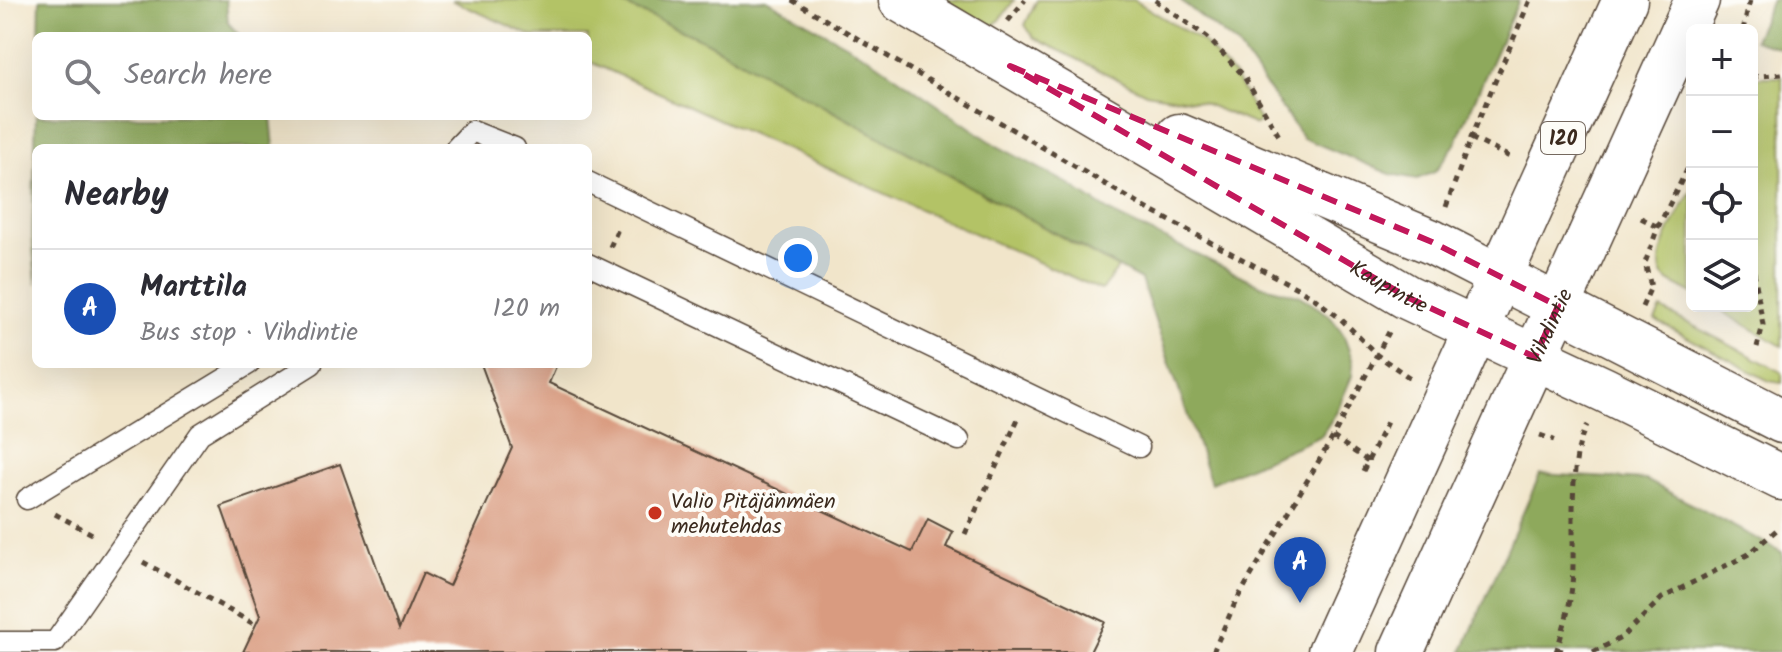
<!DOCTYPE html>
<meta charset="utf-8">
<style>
:root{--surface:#fff;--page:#f2f2f3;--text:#2b2b33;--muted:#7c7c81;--line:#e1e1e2;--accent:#7c3aed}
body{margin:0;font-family:Kalam,sans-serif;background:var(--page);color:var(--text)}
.controls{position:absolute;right:24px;top:24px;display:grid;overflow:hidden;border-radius:12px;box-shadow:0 8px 32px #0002}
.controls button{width:72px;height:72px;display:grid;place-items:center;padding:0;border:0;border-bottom:2px solid var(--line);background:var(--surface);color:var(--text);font:40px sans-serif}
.you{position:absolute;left:798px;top:258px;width:28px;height:28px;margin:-20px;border:6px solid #fff;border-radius:50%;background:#1a73e8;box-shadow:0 0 0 12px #1a73e833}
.badge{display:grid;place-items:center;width:52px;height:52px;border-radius:50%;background:var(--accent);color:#fff;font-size:26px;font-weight:700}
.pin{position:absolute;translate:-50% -66px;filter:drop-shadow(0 2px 4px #0008)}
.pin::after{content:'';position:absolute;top:42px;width:28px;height:24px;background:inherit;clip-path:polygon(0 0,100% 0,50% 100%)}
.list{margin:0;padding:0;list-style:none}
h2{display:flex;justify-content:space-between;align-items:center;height:104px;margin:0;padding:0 32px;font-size:34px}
h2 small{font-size:26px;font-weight:400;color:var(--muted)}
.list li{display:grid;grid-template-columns:52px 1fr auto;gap:24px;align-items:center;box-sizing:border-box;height:120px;padding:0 32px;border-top:2px solid var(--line)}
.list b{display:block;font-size:30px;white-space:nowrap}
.list p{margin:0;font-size:26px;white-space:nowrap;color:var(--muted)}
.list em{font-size:26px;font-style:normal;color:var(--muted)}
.icon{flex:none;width:44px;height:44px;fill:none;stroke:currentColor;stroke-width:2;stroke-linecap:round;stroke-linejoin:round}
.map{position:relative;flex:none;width:1782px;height:652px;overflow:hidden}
.search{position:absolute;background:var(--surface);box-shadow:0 8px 32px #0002;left:32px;top:32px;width:560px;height:88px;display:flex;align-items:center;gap:20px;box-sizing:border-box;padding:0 28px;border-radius:12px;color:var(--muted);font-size:30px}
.panel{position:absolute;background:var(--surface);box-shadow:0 8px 32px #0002;left:32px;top:144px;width:560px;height:224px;border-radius:12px}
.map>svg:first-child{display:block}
</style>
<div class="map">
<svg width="1782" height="652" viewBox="0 0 1782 652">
<rect width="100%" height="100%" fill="#fdfcf7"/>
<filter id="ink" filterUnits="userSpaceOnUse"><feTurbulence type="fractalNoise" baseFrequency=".0125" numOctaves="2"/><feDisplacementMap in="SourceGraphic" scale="16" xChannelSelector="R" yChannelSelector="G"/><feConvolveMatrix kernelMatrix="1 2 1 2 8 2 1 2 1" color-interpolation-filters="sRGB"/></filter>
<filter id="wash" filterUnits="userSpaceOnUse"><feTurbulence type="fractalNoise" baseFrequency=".006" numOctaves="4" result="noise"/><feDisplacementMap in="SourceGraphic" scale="32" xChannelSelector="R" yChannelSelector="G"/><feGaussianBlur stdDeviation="1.8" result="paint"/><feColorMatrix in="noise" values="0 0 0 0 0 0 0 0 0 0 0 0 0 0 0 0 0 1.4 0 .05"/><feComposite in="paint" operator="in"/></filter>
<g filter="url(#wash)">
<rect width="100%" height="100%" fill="#f1e5ca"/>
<path fill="#b3c366" stroke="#777642" stroke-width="2" d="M451,0H613L703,40L1118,268L1101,290L588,61V36H532Z
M943,0H1014L1000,20L990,27Z
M1037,0H1134L1203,42L1235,77L1260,121L1256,125L1201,102L1146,93L1034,38L1025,25Z
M1761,77H1782V346L1713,306H1752V79Z
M1692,189V294C1684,289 1671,284 1664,277C1648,259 1683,207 1692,189Z
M1661,309L1782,372V383L1769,381L1655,320Z"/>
<path fill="#8ea95b" stroke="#646a3c" stroke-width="2" d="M40,0H226L228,23L240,36H39Z
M613,0H767L868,57L997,146L1065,182L1115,215L1260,285L1298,295L1329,315L1343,334L1353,362L1352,376L1336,413L1321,436L1211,483L1141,280L703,40Z
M1180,0H1519L1455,144L1435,172L1417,179L1390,174L1303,138L1237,45Z
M1772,0H1782V49L1754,40Z
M36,114V116H271L274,148H36V284L32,235Z
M1540,474L1646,480L1782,552V652H1462Z"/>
<g id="blocks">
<path fill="#d99b80" d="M481,364H557L549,383L912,552L928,519L953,532L946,547L1105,622L1090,652H243L260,616L221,506L340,464L399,629L423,573L449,586L512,448Z"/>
</g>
</g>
<g filter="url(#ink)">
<use href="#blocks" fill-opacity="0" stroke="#564638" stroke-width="2"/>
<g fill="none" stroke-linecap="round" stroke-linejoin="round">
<defs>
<path id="lane" d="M456,148L472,131L515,148
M588,182L1139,447
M588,264L959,440
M27,499L249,364
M0,642H55
M55,642L200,434L312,364"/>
<g id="secondary">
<path id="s1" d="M901,0L1407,297L1605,390L1782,478"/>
<path d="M1179,136L1432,242L1782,421"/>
</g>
<g id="primary">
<path d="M1330,652L1625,0"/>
<path id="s2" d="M1401,652L1697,0"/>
</g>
</defs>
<use href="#lane" stroke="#564638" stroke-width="23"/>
<use href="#secondary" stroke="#564638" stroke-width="47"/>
<use href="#primary" stroke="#564638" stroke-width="47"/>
<path stroke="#564638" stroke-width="5" stroke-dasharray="6 6" stroke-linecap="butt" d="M792,0L1144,207L1310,295L1341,319L1377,355L1413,380
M1155,0L1207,37L1243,75L1279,136
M1008,21L1025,0
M1743,30L1750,0
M1752,77L1782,74
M1471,138L1512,158
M1446,207L1471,138L1530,0
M1641,218L1658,227
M610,247L619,227
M1752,260L1763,325L1757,347
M1642,307L1651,287L1645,263L1658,227L1692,160
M1540,435L1554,440
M1333,437L1368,461
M1363,471L1387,422
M55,514L96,536
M965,534L1018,419
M143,562L254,624
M1557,650L1568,652
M1213,652L1236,601L1333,437L1389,332
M1556,652C1563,631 1570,607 1572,585C1576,542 1566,462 1587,425
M1593,652L1621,638L1662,598L1749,554L1780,527"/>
<use href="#lane" stroke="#fff" stroke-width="20"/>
<use href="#secondary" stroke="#fff" stroke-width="44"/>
<use href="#primary" stroke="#fff" stroke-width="44"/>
</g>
</g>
<path fill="none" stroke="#c2185b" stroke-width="6" stroke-dasharray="16 10" stroke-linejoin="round" d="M1010,66L1432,242L1558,306L1535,357L1407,297Z"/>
<circle fill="#c8321e" stroke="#fdfcf7" stroke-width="3" cx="655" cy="513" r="8"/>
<g text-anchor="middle" stroke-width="8" stroke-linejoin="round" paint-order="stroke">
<rect fill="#fdfcf7" stroke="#75695f" stroke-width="2" x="1541" y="122" width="44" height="32" rx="6"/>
<g font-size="20" font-weight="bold" fill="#3b2a1e">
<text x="1563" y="145">120</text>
</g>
<g font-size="22" fill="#3b2a1e" stroke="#fdfcf7">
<text dy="8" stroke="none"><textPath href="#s1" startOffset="566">Kaupintie</textPath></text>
<text dy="8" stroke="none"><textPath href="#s2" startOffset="358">Vihdintie</textPath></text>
</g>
<g font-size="22" fill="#3b2a1e" stroke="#fdfcf7" text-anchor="start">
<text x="671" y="508">Valio Pitäjänmäen<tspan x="671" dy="25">mehutehdas</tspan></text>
</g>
</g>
</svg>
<div class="controls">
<button>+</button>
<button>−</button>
<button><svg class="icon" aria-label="locate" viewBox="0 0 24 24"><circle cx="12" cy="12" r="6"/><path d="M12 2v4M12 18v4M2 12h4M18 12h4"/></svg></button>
<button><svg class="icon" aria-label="layers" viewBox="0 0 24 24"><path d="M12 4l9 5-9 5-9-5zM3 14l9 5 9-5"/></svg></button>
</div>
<div class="you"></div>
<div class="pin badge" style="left:1300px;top:603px;background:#1a4fb4">A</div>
<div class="search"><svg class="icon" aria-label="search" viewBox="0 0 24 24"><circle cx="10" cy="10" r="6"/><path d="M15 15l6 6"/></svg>Search here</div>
<section class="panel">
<h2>Nearby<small></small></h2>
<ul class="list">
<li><span class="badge" style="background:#1a4fb4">A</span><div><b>Marttila</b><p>Bus stop · Vihdintie</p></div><em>120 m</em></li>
</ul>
</section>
</div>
